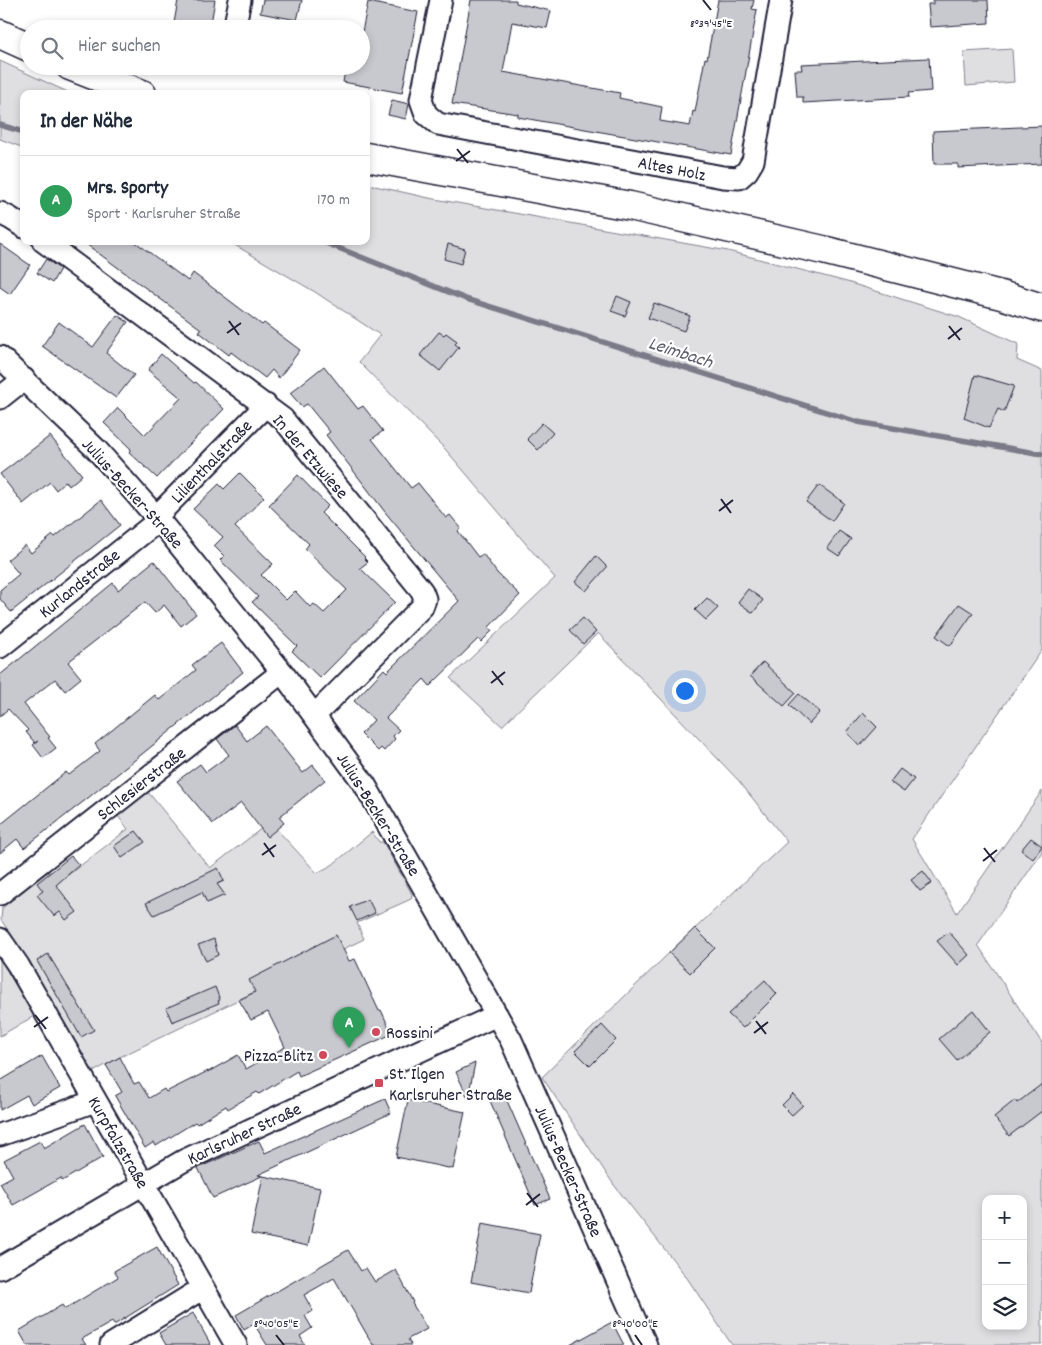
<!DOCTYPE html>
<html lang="de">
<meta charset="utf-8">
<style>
:root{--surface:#fff;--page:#f2f2f3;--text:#1f2937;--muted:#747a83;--line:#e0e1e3;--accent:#d1495b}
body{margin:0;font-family:Dekko,sans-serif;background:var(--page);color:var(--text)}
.controls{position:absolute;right:15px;bottom:15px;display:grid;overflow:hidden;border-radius:10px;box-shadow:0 2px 8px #0003}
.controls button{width:45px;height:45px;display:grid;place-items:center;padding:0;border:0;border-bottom:1px solid var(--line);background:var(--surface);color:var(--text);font:25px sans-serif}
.you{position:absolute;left:684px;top:690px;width:18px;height:18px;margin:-12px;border:4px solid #fff;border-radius:50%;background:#1a73e8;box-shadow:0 0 0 8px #1a73e833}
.badge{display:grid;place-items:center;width:32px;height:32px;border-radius:50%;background:var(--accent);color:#fff;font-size:16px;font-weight:700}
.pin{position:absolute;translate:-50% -41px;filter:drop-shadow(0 1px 2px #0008)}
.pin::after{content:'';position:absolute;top:26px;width:18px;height:15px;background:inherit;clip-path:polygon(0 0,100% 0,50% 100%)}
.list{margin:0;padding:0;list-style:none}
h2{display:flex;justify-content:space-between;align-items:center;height:65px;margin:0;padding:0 20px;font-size:21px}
h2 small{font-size:16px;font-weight:400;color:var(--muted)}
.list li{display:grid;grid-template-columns:32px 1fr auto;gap:15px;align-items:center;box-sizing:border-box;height:90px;padding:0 20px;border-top:1px solid var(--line)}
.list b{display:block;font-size:19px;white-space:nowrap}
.list p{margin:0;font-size:16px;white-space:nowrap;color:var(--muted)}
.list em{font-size:16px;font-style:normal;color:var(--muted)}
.icon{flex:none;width:28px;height:28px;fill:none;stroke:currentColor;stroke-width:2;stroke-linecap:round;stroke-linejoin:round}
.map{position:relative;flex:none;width:1042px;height:1345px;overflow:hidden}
.search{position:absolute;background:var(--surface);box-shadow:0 2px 8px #0003;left:20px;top:20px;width:350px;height:55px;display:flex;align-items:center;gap:12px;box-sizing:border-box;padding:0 18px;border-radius:28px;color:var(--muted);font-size:19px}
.panel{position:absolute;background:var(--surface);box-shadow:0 2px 8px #0003;left:20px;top:90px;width:350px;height:155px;border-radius:10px}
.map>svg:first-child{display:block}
</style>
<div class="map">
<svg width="1042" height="1345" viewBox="0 0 1042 1345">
<rect width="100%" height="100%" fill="#fff"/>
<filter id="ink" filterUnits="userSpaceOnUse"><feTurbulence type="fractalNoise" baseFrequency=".02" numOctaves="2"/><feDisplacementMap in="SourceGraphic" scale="10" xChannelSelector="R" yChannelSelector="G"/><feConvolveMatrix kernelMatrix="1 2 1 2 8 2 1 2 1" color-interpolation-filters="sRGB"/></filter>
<g filter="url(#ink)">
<path fill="#dfdfe2" stroke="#80808e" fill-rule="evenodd" d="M1012,49L1014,82L966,86L964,52Z
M0,61L72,94H24V148L0,139Z
M366,184L429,198L728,251L847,282L959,317L1018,344L1017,360L1042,371V650L912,839L957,913L1042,791V852L978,945L1042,1043V1345H732L685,1275L614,1185L542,1077L669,953L787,842L739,781L598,633L502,726L450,678L555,578L446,450L359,362L380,335L315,292L228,241H366ZM986,1199H1023V1326H986Z
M148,792L210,868L270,822L317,873L332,865L372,832L379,842H383L412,894L411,899L409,900L357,923L364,939L120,1057L93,1072L23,952L1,920L2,908L46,873L51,872L59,882L128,829L117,815Z
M0,959L34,1016L0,1036Z"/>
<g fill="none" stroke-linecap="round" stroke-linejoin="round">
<path stroke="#7a7a88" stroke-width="5.5" d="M0,125L24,132
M321,241L466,299L858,422L1042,454"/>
</g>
<path fill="#c8c8cf" stroke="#22223b" d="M178,0H215L210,29H173Z
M263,0H302L297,20L260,13Z
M471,0H516V3L551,11L547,28L512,22L503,72L620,93L619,98L662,107L660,121L690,126L693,111L695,112L705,58L707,59L718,0H754L752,9L757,10L731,155L568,126L518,117V114L452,104Z
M933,0H988L989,23L930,27L928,4H933Z
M368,2L418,12L402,93L343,82L346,66H361V37Z
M929,58L931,91L908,93L909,97L803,103V97H797L795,70H802L801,64Z
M392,100L409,104L406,119L388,115Z
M1042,126V164L958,168V164H934L933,131Z
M82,241H134L188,281L193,273L262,325L264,323L300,350L279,378L272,370L265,378L231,352L229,355L199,332L201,329Z
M0,244L30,265L10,294L0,287Z
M448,244L465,249L461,264L444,259Z
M46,259L60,269L52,283L37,273Z
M617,296L631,302L625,316L611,311Z
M654,303L690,316L684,331L648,318Z
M117,315L128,322L106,353L134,375L116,398L42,346L59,322L93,347Z
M439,332L444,335L446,333L457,341L455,344L459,347L440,371L420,355Z
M161,354L194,383L196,382L224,409L157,478L129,452L131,449L104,423L118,408L145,435L181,398L148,370Z
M324,366L358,409L363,406L383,431L372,439L411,488L418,483L446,518L450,515L461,528L458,531L478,557L483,554L497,573L520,595L489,627L492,631L481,642L478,639L430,686L424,679L386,718L399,730L393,736L395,739L384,751L381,748L378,751L361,734L374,720L354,701L384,669L387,672L459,601L385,512L326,435L330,432L307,404L302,407L290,393Z
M975,375L1014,386L1004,412L998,409L989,428L964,418Z
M542,423L553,433L538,450L527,439Z
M50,436L82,475L69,486L66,481L56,490L50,482L23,504L0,474Z
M240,473L264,497L235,527L273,564L261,575L286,600L295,591L310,607L314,604L324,613L347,590L305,549L309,544L269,505L298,475L328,506L321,513L365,557L364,558L368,562L360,568L395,602L320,678L292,651L297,646L252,602L258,597L220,560L224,556L214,546L223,537L193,509L219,484L224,489Z
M819,485L844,503L832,521L806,502Z
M101,500L120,525L11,612L0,599V590L19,574L7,560L25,545L31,553L53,535L55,537Z
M839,531L851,539L839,556L827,548Z
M596,556L607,567L586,591L575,582Z
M154,561L196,614L181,626L164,605L155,613L145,602L68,662L81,678L65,691L55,679L24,704L50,737L48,738L56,748L43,758L33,745L38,741L35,743L26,732L28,730L8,709L0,716V675L113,583L118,590Z
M748,589L763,600L753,613L738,602Z
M707,598L718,608L706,620L695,610Z
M959,604L973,613L950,646L936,636Z
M583,618L596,632L583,644L570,630Z
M221,643L243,672L88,798L24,848L17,839L0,853V825L66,772L69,775L100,751L95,744L155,695L159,700L196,670L192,665Z
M763,662L796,693L784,706L750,676Z
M799,694L820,712L809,724L789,705Z
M863,713L877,727L860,746L847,732Z
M235,725L247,741L266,726L303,773L313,765L325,780L279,817L284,823L267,837L241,803L213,824L177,781L200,764L206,772L229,755L217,739Z
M900,769L914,779L904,792L890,782Z
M136,831L145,842L122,858L114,846Z
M1031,838L1042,846L1033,859L1021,850Z
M71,856L79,865L56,885L77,912L66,920L60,912L54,916L37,895L43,891L37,883Z
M218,868L224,881L217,884L225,895L207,903L202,892L154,915L146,903Z
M923,871L932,883L920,891L911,880Z
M368,899L375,913L357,921L350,907Z
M695,928L715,948L690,973L669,953Z
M949,932L969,955L958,965L937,941Z
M336,935L349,961L355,959L379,1011L381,1010L392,1034L299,1076L297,1071L259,1094L257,1092L228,1109L226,1106L197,1124L195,1122L156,1146L154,1142L145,1148L115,1096L122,1092L106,1065L120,1057L134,1084L139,1082L149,1098L164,1089L166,1092L208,1071V1072L238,1055L246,1069L285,1047L268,1012L251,1020L239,1000L255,992L249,980Z
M214,939L218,955L206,961L198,945Z
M48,954L94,1030L81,1037L37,961Z
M765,980L777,994L743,1028L728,1014Z
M215,987L220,1000L218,1001L219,1003L172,1022L166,1008Z
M973,1010L990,1032L957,1060L939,1039Z
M602,1025L616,1040L590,1066L575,1051Z
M42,1056L60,1088L32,1104L27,1095L0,1110V1081Z
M475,1063L468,1098L456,1072Z
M1042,1084V1111L1009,1136L994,1117L1015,1100L1017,1103Z
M501,1087L550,1199L535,1205L487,1094Z
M793,1094L803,1105L792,1115L782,1105Z
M385,1099L391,1113L258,1175L262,1176L213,1198L198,1168L259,1141L265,1153Z
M408,1100L465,1112L453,1169L396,1157Z
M85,1124L103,1157L62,1181L61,1178L13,1205L0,1183L13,1176L4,1160L40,1141L44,1148Z
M263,1176L320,1188L308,1246L251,1234Z
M482,1223L540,1234L529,1293L471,1282Z
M157,1247L178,1285L114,1325L112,1322L82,1339L86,1345H27L19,1331L62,1305L65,1309L118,1277L114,1271Z
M348,1250L361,1271L366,1268L375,1282L396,1270L413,1302L412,1303L427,1329L408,1339L411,1345H373L334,1278L304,1295L313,1311L305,1316L312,1328L300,1336L305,1345H267L254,1324L244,1330L236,1315Z
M193,1313L211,1345H166L159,1333Z
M612,1322L624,1345H570Z"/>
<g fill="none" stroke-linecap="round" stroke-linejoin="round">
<defs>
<path id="minor" d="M441,0L421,100L426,114L438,124L723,177L739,178L747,171L753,161L781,0
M234,29L240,0
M0,213L10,218L24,227
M43,241L283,419L422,591L425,599L422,607L315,715
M0,357L96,449L159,520L282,672L365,785L511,1040L646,1345
M0,398L24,379
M156,517L266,405
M0,647L159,520
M0,894L282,672
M0,939L18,965L236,1345
M0,1135L95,1101
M0,1268L183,1161L497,1015
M111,1345L203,1288"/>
<path id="secondary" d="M0,34L29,47
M70,66L142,94
M366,157L630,206L823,250L1001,295L1042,308"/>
</defs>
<use href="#minor" stroke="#22223b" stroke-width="25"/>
<use href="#secondary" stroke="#22223b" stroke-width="31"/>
<use href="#minor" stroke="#fff" stroke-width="21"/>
<use href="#secondary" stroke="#fff" stroke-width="28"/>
</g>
</g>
<path fill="none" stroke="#22223b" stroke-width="2" d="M703,0L711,10M457,149L468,163M456,161L470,151M229,321L239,335M949,326L960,340M227,333L241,323M948,339L962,328M721,499L731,513M719,511L733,500M492,671L503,685M491,683L505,672M264,843L274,857M984,848L995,862M262,855L276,845M983,861L997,850M35,1015L46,1029M756,1021L766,1034M34,1027L48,1017M754,1033L768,1022M527,1193L538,1207M526,1205L540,1194M276,1335L284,1345M635,1335L642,1345"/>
<g fill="#d1495b" stroke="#fff" stroke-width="2">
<circle cx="376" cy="1032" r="5"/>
<circle cx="323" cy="1055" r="5"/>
<rect x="374" y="1078" width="10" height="10" rx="2.5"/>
</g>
<g text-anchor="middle" stroke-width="4.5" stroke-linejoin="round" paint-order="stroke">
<g font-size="18" fill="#22223b" stroke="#fff">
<text transform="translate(672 168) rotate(11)" y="6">Altes Holz</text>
<text transform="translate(311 456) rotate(49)" y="6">In der Etzwiese</text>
<text transform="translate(211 461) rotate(-46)" y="6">Lilienthalstraße</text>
<text transform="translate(133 493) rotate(48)" y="6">Julius-Becker-Straße</text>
<text transform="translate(79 583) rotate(-39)" y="6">Kurlandstraße</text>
<text transform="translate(141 783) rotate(-38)" y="6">Schlesierstraße</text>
<text transform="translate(379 814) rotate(58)" y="6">Julius-Becker-Straße</text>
<text transform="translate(244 1133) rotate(-25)" y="6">Karlsruher Straße</text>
<text transform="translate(119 1142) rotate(60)" y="6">Kurpfalzstraße</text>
<text transform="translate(569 1171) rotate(66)" y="6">Julius-Becker-Straße</text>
</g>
<g font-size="18" fill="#22223b" stroke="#fff" text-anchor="start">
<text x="386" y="1038">Rossini</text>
<text x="313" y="1061" text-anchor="end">Pizza-Blitz</text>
<text x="389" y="1079">St. Ilgen<tspan x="389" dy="21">Karlsruher Straße</tspan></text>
</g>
<g font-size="19" font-style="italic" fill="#5c5c6f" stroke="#fff">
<text transform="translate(681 351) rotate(18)" y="7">Leimbach</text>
</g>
</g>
<g font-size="12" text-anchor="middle" fill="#22223b" stroke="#fff" stroke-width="4.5" stroke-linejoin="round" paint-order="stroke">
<text x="711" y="27">8°39'45"E</text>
<text x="276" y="1327">8°40'05"E</text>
<text x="635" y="1327">8°40'00"E</text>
</g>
</svg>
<div class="controls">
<button>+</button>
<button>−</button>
<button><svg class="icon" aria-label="layers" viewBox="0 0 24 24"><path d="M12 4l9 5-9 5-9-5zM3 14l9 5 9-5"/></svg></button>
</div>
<div class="you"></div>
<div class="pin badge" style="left:349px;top:1048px;background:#2e9e5b">A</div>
<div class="search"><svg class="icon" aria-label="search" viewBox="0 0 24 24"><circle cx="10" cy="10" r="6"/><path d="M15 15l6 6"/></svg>Hier suchen</div>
<section class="panel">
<h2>In der Nähe<small></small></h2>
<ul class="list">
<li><span class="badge" style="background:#2e9e5b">A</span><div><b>Mrs. Sporty</b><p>Sport · Karlsruher Straße</p></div><em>170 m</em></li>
</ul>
</section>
</div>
